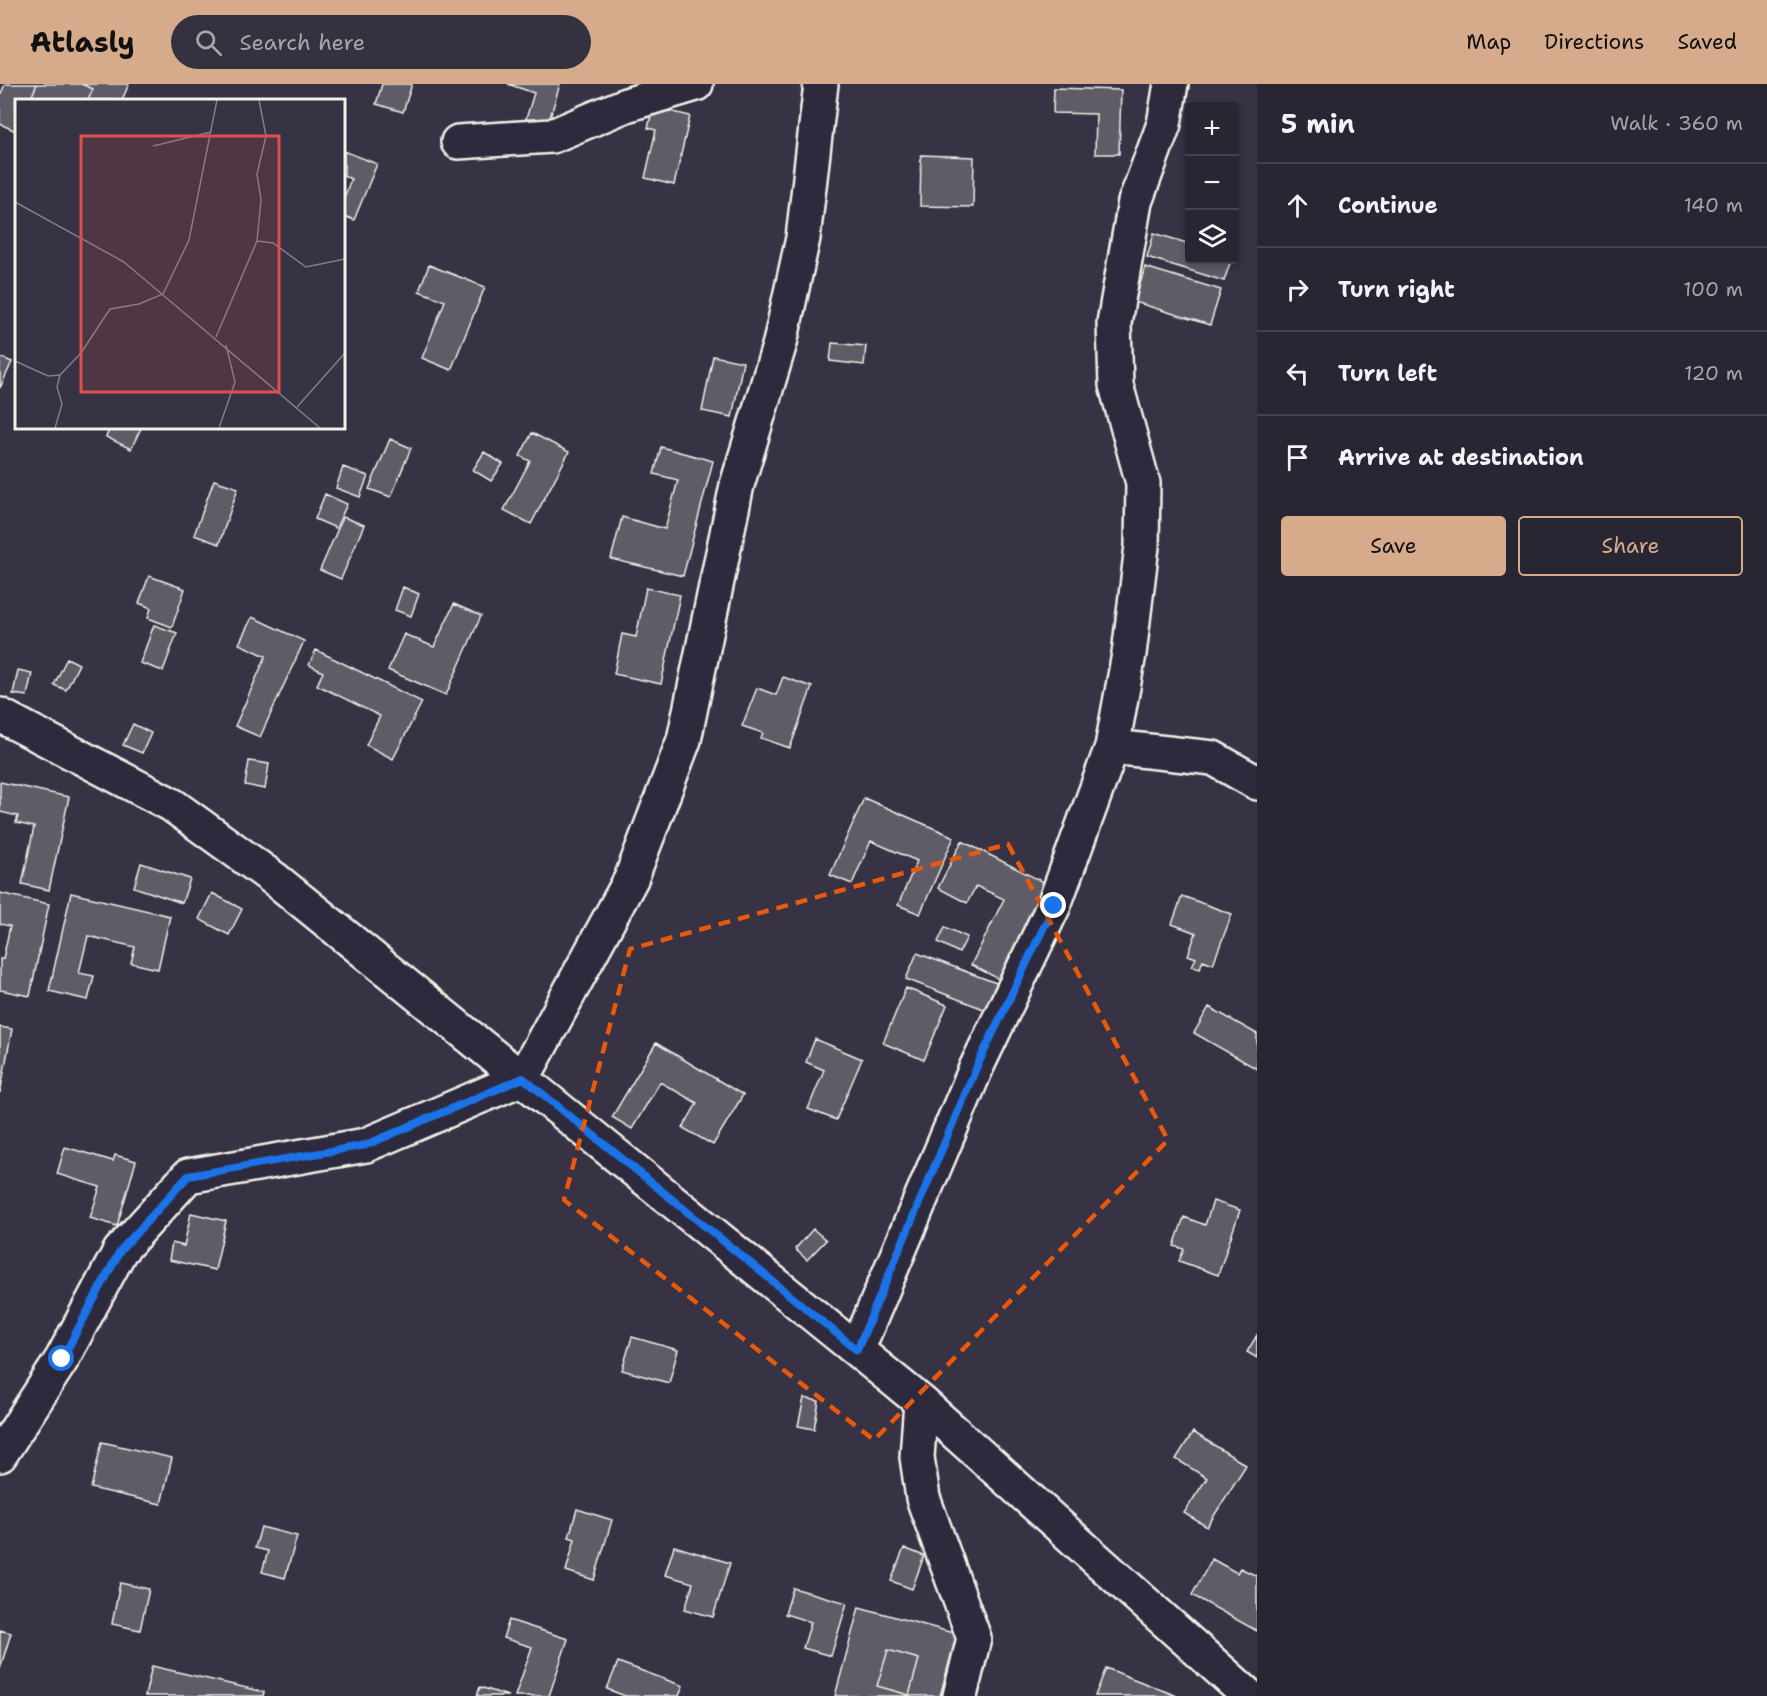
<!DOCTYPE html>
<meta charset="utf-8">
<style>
:root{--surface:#292633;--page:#35323f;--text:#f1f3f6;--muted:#a5a5ac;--line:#45434e;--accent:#d6ab8b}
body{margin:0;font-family:"Shantell Sans",sans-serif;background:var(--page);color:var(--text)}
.controls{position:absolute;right:18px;top:18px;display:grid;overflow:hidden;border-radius:6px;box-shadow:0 3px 9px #0003}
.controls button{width:54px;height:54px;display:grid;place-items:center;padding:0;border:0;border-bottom:2px solid var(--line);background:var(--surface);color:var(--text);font:30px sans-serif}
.stop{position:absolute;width:18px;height:18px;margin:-14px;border:4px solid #1a73e8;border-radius:50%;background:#fff}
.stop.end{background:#1a73e8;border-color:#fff;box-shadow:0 2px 6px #0008}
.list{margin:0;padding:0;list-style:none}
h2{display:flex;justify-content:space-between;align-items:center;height:78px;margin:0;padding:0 24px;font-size:26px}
h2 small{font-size:20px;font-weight:400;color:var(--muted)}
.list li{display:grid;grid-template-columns:39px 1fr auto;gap:18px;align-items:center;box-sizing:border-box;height:84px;padding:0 24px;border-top:2px solid var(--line)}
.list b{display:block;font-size:22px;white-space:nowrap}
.list em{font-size:20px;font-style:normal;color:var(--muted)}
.actions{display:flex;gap:12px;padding:18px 24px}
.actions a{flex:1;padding:14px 0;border:2px solid var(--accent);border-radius:6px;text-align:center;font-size:21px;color:var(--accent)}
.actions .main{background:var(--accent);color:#111}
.icon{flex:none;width:33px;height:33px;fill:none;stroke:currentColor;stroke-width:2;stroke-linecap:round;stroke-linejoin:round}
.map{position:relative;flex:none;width:1257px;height:1612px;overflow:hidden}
header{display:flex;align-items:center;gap:36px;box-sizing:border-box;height:84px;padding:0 30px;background:var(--accent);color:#111}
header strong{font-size:28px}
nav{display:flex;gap:33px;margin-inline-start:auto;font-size:21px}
.search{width:420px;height:54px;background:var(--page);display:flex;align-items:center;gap:15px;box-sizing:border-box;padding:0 21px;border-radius:33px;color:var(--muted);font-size:22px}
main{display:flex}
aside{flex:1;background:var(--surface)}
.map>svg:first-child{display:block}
</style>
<header>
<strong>Atlasly</strong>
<div class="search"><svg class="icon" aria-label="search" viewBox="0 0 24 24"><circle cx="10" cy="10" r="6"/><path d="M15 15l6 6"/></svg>Search here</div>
<nav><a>Map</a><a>Directions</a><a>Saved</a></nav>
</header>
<main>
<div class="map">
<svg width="1257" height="1612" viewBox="0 0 1257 1612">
<rect width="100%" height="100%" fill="#373244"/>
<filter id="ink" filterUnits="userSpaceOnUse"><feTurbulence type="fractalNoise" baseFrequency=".0167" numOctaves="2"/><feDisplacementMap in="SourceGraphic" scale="12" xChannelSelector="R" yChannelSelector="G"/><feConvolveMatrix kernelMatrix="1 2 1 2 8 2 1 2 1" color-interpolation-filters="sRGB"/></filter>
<g filter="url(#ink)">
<path fill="#5f5c67" stroke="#f4f1e8" stroke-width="1.5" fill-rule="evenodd" d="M5,0H37L30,16H16V47L0,40V12Z
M37,0H81L93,5L88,16H30Z
M81,0H129L122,16H88L93,5Z
M382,0H412L403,28L376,20Z
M508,0H560L547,44L525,38L534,9Z
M1054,4L1121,6L1119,70H1095L1096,30L1053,29Z
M653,23L690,32L674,101L645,94L656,46L648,44Z
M344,67L377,80L354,136L344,132V114L351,95L344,92Z
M921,71L974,73L973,123L920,122Z
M1154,149L1190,160V176H1231L1224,197L1147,173Z
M429,181L485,203L451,286L422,274L445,217L419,207Z
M1145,183L1221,206L1210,241L1135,218Z
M832,259L866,262L864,281L830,277Z
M713,272L743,278L732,333L702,327Z
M0,273L12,278L0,304Z
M110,344H141L131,365L106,353Z
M532,349L569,368L531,440L504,426L530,377L520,372Z
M390,355L411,364L391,413L369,405Z
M661,363L713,377L683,492L611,475L622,433L665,445L678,396L654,390Z
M484,368L503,380L491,397L473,386Z
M343,383L368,392L360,413L336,404Z
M214,396L238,404L219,460L194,451Z
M325,410L347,420L336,444L315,435Z
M343,433L364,441L341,495L320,486Z
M149,492L185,505L172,543L148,534L151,524L139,519Z
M403,503L419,510L411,532L395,526Z
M646,504L680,511L661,600L614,590L622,550L636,553Z
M454,520L481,532L446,611L388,586L404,550L434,563Z
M252,533L304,557L260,653L235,642L266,572L239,560Z
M154,541L177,549L163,587L140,579Z
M316,566L422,618L393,675L366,661L380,632L317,601L323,588L309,581Z
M67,574L79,580L66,606L54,601Z
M18,586L32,589L27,612L13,610Z
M783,593L812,603L790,664L761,654L763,649L742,642L757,604L776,611Z
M133,640L151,649L142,669L123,661Z
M249,677L269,680L265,705L245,701Z
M0,698L69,713L49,806L22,800L34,743L16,739L18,732L0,728Z
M864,714L954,753L920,830L898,821L917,777L871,757L852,800L830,791Z
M962,757L1051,802L1003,897L971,881L1004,815L976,802L967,819L938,804Z
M141,779L190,795L182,819L134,803Z
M0,809L49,820L30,912L0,906V875H3L10,842L0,840Z
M71,809L170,832L158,885L131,879L135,863L88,852L79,889L94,892L88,916L49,907Z
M212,809L242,825L229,851L199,835Z
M1182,812L1232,830L1213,880L1203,876L1200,884L1192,882L1196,874L1188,871L1196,849L1172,840Z
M945,843L967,853L959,869L938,858Z
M917,869L1004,902L994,929L906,895Z
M906,904L947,921L924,976L883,959Z
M1209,923L1257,950V985L1194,949Z
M0,943L12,945L0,1009Z
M815,955L862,975L836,1036L808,1025L824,986L806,978Z
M656,959L743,1011L713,1061L683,1044L697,1019L660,998L632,1045L612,1033Z
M65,1063L113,1077L115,1071L136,1077L117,1142L90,1134L100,1103L57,1090Z
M1213,1117L1240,1126L1218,1191L1179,1177L1184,1165L1174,1162L1184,1133L1205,1141Z
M191,1129L226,1137L215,1186L169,1176L172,1159L184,1162Z
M813,1145L826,1156L807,1176L795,1165Z
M1257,1251V1274L1247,1268Z
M632,1253L678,1266L669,1299L622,1286Z
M804,1314L819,1317L814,1345L798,1342Z
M1193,1348L1246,1381L1207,1443L1184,1429L1207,1394L1176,1375Z
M102,1358L172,1374L161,1420L91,1404Z
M577,1425L612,1436L594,1496L566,1487L575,1455L569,1453Z
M261,1443L297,1452L285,1494L262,1488L268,1467L255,1464Z
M674,1462L730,1479L713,1533L685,1525L693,1499L665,1491Z
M904,1464L924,1472L912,1505L891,1497Z
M1212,1475L1237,1489L1240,1484L1257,1492V1547L1192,1511Z
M120,1499L149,1505L140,1546L112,1540Z
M793,1504L847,1519L831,1572L803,1564L811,1538L785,1530Z
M859,1523L957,1550L940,1612H835ZM888,1566L919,1575L909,1611L877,1602Z
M509,1536L568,1555L549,1612H515L532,1563L503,1554Z
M0,1546L11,1549L0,1585Z
M888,1566L919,1575L909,1611L877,1602Z
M618,1578L683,1602L679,1612H625L607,1605Z
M152,1582L264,1608L263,1612H145Z
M1106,1584L1177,1612H1095Z
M480,1603L508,1612H477Z"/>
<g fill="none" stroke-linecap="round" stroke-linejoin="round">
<defs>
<path id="minor" d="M458,58L552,52L626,21L696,0
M0,631L172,721L276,796L921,1318L1249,1612
M1112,663L1213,674L1257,699
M857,1266L977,982L1054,821L1112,663L1129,570L1142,462L1143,399L1116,301L1114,239L1135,118L1164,40L1171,0
M921,1318L917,1373L923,1414L974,1554L960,1612
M0,1371L62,1275L120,1167L188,1092L366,1061L523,994L631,795L684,656L737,401L780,259L803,154L821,0"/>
</defs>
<use href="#minor" stroke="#f4f1e8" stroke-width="38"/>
<use href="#minor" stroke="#2f2a3d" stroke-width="33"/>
</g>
</g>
<g fill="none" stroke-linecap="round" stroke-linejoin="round" filter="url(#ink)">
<path stroke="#1a73e8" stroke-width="8" d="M62,1275L120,1167L188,1092L366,1061L523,994L857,1266L977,982L1054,822"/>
</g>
<path fill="none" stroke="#e8590c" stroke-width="4.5" stroke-dasharray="12 8" stroke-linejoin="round" d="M1008,760L1168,1056L874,1356L564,1116L630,865Z"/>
<g transform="translate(15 15)">
<rect width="330" height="330" fill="#373244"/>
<path fill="none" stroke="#837e86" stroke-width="1.5" d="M138,47L196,33M0,103L109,163L305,329M242,142L258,144L291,168L330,160M201,238L242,142L246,101L242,75L251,37L244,1M0,262L33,277L45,276L66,254L95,210L124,205L148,195L174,141L202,1M282,308L330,254M40,329L47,305L42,288L45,276M204,329L220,283L211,246"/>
<path fill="#dc504e" fill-opacity="0.15" stroke="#dc504e" stroke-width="3" d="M66,37H264V293H66Z"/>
<rect width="330" height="330" fill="none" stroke="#f4f1e8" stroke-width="3"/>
</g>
</svg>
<div class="controls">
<button>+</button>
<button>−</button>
<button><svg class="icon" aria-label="layers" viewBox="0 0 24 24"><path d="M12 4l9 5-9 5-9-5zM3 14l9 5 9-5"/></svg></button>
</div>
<div class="stop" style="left:62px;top:1275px"></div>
<div class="stop end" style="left:1054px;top:822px"></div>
</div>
<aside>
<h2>5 min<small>Walk · 360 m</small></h2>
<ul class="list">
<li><svg class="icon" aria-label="ahead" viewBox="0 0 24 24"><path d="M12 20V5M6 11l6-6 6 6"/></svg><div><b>Continue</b></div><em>140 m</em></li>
<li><svg class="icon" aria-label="right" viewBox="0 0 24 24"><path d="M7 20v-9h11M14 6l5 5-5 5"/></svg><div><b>Turn right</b></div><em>100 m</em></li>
<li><svg class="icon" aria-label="left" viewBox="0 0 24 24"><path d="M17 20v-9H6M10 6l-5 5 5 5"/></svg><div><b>Turn left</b></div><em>120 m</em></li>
<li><svg class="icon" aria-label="arrive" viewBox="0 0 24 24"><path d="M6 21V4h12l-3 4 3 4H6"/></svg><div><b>Arrive at destination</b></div></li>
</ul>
<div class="actions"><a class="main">Save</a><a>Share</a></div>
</aside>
</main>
